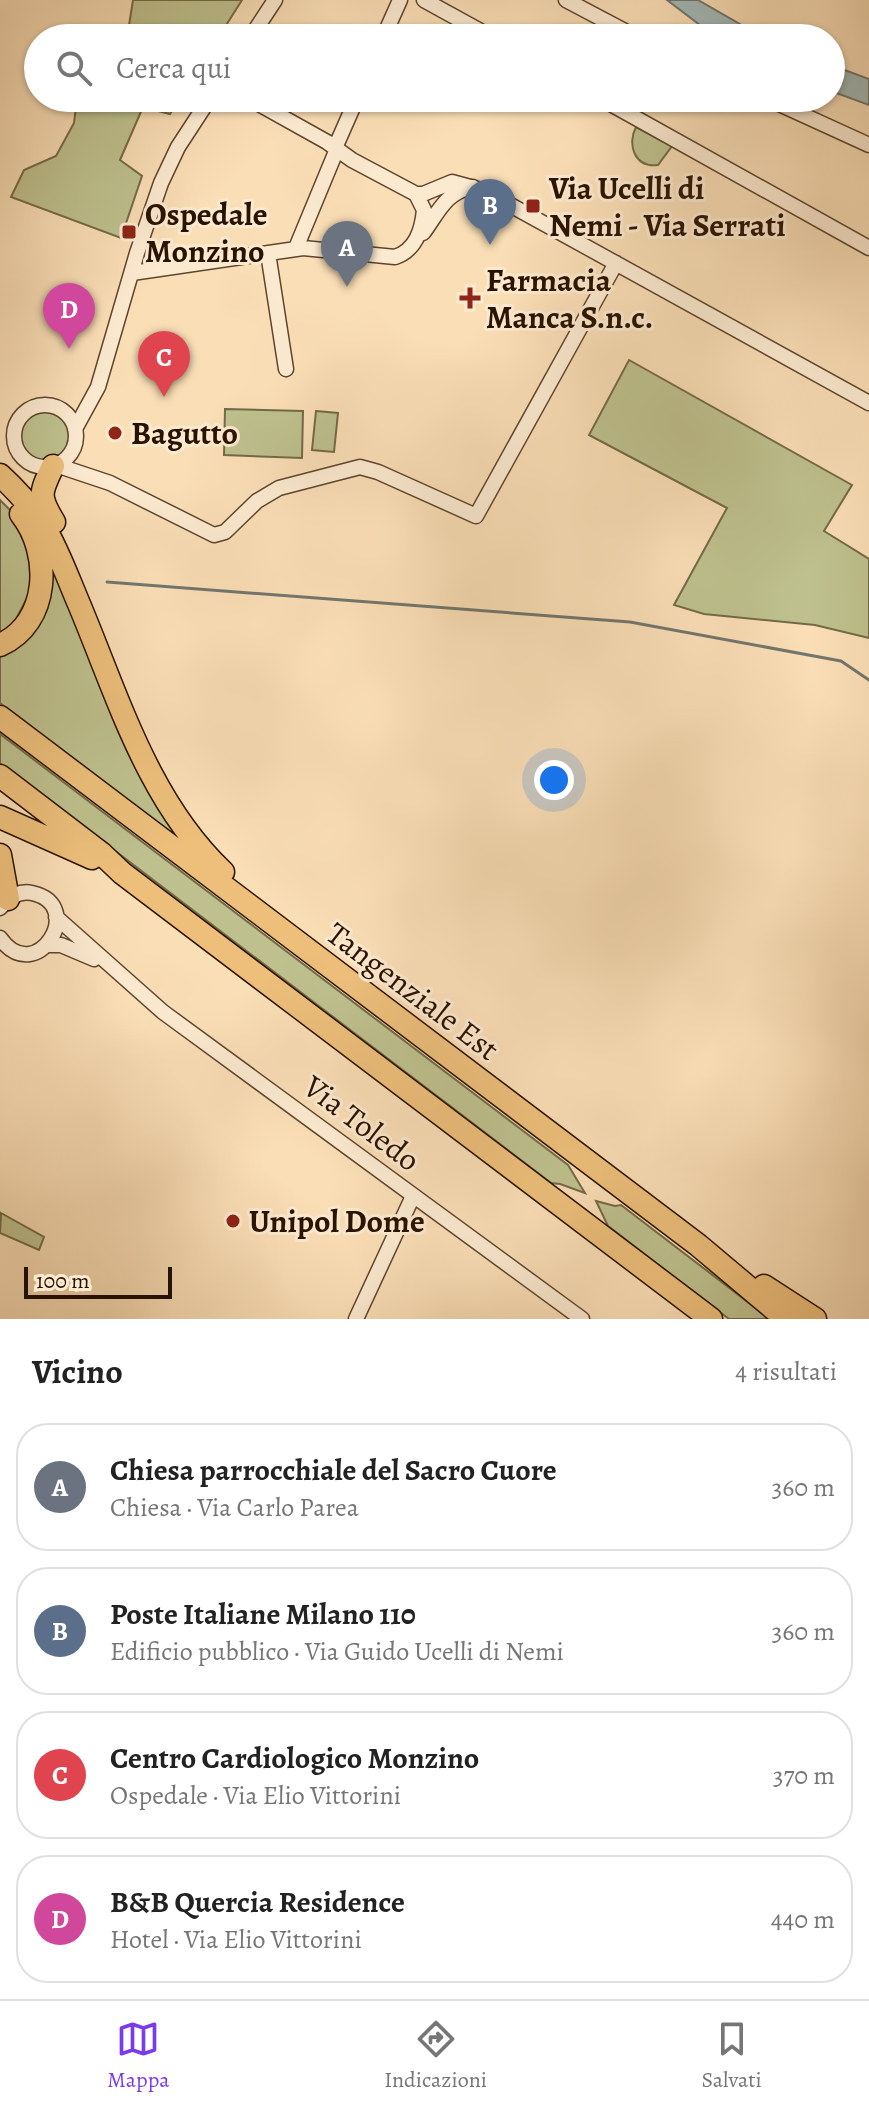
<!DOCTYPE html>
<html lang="it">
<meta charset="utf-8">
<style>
:root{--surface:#fff;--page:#f2f2f2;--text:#222;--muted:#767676;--line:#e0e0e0;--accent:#7c3aed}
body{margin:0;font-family:Alegreya,serif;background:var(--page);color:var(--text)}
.scale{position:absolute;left:24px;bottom:20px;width:148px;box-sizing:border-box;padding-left:8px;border:4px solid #2a1200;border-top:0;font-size:22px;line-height:28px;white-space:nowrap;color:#2a1200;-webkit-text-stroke:6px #fcead0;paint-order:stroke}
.you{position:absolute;left:554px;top:780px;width:28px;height:28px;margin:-20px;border:6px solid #fff;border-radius:50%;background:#1a73e8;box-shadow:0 0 0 12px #1a73e833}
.badge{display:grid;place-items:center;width:52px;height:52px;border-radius:50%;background:var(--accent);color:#fff;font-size:26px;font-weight:700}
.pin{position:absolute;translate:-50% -66px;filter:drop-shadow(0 2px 4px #0008)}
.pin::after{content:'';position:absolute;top:42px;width:28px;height:24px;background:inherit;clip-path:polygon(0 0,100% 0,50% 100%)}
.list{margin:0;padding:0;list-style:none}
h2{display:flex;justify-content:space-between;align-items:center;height:104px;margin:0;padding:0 32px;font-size:34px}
h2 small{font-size:26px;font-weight:400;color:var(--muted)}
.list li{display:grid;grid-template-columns:52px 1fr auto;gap:24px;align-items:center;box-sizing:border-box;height:128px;margin:0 16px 16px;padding:0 16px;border:2px solid var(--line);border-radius:32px}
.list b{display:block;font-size:30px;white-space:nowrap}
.list p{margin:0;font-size:26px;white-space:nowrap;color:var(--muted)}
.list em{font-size:26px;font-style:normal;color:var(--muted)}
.icon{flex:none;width:44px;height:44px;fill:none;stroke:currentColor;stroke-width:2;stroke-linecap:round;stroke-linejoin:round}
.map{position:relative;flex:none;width:869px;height:1319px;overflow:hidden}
.search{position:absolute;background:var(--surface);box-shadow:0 2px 6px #0004;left:24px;right:24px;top:24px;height:88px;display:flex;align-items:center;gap:20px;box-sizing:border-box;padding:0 28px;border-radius:44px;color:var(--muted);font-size:30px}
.sheet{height:680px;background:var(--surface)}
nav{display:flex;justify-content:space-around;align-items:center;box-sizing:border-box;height:112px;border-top:2px solid var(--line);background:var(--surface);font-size:22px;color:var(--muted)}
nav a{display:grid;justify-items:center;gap:4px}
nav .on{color:var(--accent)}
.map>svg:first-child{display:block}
</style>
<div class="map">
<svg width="869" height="1319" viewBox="0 0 869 1319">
<rect width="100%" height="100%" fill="#fadeb6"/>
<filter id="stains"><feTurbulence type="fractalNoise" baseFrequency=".0025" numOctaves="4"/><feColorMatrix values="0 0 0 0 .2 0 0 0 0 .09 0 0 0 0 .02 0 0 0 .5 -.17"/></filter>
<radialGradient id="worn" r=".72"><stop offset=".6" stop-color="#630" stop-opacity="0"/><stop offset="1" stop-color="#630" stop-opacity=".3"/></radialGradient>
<path fill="#bec18e" stroke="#746a47" stroke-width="2" d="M133,0H242L218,38H127Z
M77,98H180L170,114L143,107L120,160L142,176L121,238L11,197L24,170L56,156L74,123Z
M636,127L672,146L658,165C634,168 627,144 636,127Z
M629,360L852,485L824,531L869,559V638L815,625L704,614L674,605L727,508L589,435Z
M225,409L303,411L302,458L224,455Z
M316,411L338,413L334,452L312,450Z
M20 437a25 25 0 1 1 50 0a25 25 0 1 1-50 0Z
M0,500L11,511L33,543L29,608L0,640Z
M27,512L182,837L180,840L0,703V650L45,563Z
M0,734L568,1165L585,1193L560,1184L551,1183L0,763Z
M596,1201L615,1206L621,1205L770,1319H729L608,1226Z
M1,1213L44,1237L39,1250L0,1233Z"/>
<path fill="#a2b9b8" stroke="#72766e" stroke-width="2" d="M667,0H698L764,38H717Z
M831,65L869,79V105L831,91Z"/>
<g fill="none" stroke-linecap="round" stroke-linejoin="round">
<path stroke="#72766e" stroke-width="3" d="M107,582L630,622L841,661L869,680"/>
<defs>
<path id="minor" d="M424,0L493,38
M566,0L638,38
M250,38L275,0
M383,38L400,0
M600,98L869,248
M766,98L869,145
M335,148L357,98
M416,194H423L452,182L485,191L869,403
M423,233C438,213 446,191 473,187
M296,248L337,149
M268,253L286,369
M132,273L303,248L395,257C416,250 422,230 424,210L416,194L352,160L327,142L248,98
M14 436a31 31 0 1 1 62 0a31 31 0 1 1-62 0Z
M75,429L98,387L137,253L161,183L178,147L210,98
M56,465L110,483L214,535L225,532L257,501L279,488L360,467L378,472L476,516L616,263
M0,908C8,898 18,890 32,893C88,905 36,989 0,938
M56,917L163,1012L582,1319
M47,945H61L94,959
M356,1319L413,1196"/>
<path id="highway" d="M53,466C40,493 38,496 54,522
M0,475C48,519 55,547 79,604C118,697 148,801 223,872
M0,645C50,623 52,553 21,514
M0,717L698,1245L786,1319
M0,776L102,854L122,873L711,1319
M0,817L92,858
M0,855L8,899
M764,1286L815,1319"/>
</defs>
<use href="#minor" stroke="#5e452e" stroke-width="17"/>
<use href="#highway" stroke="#2a1200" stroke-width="25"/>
<use href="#minor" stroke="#fcead0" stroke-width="14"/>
<use href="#highway" stroke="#edbf7b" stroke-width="22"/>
</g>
<g fill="#8f2418" stroke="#fcead0" stroke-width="3">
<rect x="525" y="198" width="16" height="16" rx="4"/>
<rect x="121" y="224" width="16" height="16" rx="4"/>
<path d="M466 286h8v8h8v8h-8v8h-8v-8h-8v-8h8z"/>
<circle cx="115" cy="433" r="8"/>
<circle cx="233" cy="1221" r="8"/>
</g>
<g text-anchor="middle" stroke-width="6" stroke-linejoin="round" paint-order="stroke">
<g font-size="32" font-weight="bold" fill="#2a1200" stroke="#fcead0" text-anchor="start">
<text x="549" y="199">Via Ucelli di<tspan x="549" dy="37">Nemi - Via Serrati</tspan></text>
<text x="145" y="225">Ospedale<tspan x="145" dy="37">Monzino</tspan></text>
<text x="486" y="291">Farmacia<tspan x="486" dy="37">Manca S.n.c.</tspan></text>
<text x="131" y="444">Bagutto</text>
<text x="249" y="1232">Unipol Dome</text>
</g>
<g font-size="32" fill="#2a1200" stroke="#fcead0">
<text transform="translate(413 991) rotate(37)" y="11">Tangenziale Est</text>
<text transform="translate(362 1123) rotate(37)" y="11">Via Toledo</text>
</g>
</g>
<rect width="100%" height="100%" filter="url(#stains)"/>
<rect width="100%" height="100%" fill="url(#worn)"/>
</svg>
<div class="scale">100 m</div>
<div class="you"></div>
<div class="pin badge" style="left:347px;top:287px;background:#6b7280">A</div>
<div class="pin badge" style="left:490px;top:245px;background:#5c6f8a">B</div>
<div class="pin badge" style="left:164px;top:397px;background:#e0444e">C</div>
<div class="pin badge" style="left:69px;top:349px;background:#d1479c">D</div>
<div class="search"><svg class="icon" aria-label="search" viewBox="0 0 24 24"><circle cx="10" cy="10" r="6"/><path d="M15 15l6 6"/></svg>Cerca qui</div>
</div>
<section class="sheet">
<h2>Vicino<small>4 risultati</small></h2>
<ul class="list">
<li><span class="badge" style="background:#6b7280">A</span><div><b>Chiesa parrocchiale del Sacro Cuore</b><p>Chiesa · Via Carlo Parea</p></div><em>360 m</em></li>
<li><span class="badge" style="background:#5c6f8a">B</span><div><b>Poste Italiane Milano 110</b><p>Edificio pubblico · Via Guido Ucelli di Nemi</p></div><em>360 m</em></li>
<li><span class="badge" style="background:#e0444e">C</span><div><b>Centro Cardiologico Monzino</b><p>Ospedale · Via Elio Vittorini</p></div><em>370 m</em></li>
<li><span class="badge" style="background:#d1479c">D</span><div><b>B&amp;B Quercia Residence</b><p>Hotel · Via Elio Vittorini</p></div><em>440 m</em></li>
</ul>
</section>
<nav>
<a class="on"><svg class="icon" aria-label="map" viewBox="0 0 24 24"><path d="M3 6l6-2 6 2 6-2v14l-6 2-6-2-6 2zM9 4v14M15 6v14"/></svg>Mappa</a>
<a><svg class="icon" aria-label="directions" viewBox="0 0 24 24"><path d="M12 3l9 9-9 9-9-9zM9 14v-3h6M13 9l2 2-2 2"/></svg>Indicazioni</a>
<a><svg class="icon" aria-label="saved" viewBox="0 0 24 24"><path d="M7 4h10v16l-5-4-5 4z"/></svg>Salvati</a>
</nav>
